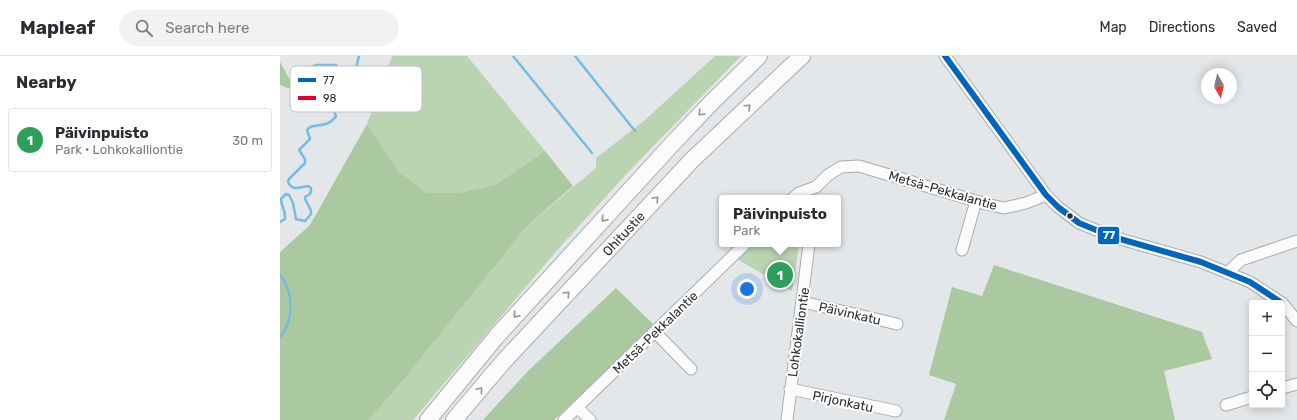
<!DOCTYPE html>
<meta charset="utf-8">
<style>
:root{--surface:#fff;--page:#f2f2f3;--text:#2b2b33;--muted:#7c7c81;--line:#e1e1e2;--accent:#2563eb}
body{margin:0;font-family:Rubik,sans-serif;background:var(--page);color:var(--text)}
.controls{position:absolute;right:12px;bottom:12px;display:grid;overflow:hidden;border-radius:4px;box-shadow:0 2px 10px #0003}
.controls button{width:36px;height:36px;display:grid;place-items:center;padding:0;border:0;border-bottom:1px solid var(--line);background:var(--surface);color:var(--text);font:20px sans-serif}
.compass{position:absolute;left:921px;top:12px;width:36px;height:36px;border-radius:50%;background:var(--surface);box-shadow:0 2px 10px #0003;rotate:172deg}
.you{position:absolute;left:467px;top:233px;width:14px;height:14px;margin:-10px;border:3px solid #fff;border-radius:50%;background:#1a73e8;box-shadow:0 0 0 6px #1a73e833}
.badge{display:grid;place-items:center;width:26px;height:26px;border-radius:50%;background:var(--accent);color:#fff;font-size:13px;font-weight:700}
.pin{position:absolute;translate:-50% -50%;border:2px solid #fff;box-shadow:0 1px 4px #0006}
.popup{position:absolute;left:439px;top:139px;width:122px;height:52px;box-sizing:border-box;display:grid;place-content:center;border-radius:4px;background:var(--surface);filter:drop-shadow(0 1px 3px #0005);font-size:13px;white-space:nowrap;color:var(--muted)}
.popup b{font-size:15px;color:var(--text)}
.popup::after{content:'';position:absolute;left:50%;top:100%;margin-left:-8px;border:8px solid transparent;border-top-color:var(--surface)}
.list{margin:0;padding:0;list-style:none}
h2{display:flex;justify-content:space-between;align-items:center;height:52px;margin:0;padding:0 16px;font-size:17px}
h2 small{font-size:13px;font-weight:400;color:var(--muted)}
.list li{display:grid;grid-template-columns:26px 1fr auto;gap:12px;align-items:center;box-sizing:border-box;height:64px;margin:0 8px 8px;padding:0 8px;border:1px solid var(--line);border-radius:4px}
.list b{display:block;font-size:15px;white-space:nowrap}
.list p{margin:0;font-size:13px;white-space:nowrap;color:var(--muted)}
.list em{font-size:13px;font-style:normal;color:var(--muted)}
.icon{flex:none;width:22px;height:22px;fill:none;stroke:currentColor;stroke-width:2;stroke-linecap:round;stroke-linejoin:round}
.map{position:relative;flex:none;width:1017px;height:364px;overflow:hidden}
header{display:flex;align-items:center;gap:24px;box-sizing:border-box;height:56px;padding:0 20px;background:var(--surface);border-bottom:1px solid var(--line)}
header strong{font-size:19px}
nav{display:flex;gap:22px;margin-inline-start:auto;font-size:14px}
.search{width:280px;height:36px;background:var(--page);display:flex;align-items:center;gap:10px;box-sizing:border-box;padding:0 14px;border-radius:22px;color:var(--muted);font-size:15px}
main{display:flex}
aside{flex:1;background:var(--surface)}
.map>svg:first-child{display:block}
</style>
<header>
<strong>Mapleaf</strong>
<div class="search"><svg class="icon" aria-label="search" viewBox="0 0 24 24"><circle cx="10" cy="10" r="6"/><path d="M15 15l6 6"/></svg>Search here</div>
<nav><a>Map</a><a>Directions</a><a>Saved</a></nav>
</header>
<main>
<aside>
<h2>Nearby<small></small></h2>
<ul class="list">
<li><span class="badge" style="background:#2e9e5b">1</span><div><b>Päivinpuisto</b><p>Park · Lohkokalliontie</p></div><em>30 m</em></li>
</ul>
</aside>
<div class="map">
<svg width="1017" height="364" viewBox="0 0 1017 364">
<rect width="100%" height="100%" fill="#e4e7ea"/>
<path fill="#bad4b1" d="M112,0H187L265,95L215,129L178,137H147L118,115L87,68Z
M435,0H461L353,111L279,192L133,364H87L165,271L248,169L316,112V102L365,64Z
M471,188H516L519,189L512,235L457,203Z"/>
<path fill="#abc9a0" d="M0,5V6L16,35L0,29Z
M87,68L118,115L147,137H178L215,129L265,95L293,130L248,169L113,336L88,364H0V196L30,169Z
M714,209L922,276L932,303L884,315L895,364H664L676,328L649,319L672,231L702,240Z
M336,232L374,269L274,364H203L246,317Z"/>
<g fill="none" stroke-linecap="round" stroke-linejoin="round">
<path stroke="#73bce2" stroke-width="2.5" d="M233,0L312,97
M295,0L355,75
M0,166L5,163C6,155 1,150 1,143L6,138L9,139L13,147L16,163L25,165L31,158C32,150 25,148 25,141L30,138L31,135V132L28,130C20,131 13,136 8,126L9,123L25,107V103L19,94L30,83L27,74C31,66 47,74 56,60L53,53L46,50L28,33L23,19L27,13L36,9H56L58,14L52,23L53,28L58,32C76,32 75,13 79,0
M0,219C14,235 14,265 0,281"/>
<defs>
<path id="minor" d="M665,0L766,139L778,151L799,167L833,181L921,206L970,226L1002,247
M513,142L519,137L536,131L548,119L561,111L579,110L706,148L724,152L746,147L766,139
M682,194L696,145
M947,217L961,204L1017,185
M523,246L617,268
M1002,247L1017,265
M375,276L411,313
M1002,332L1017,328
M510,333L616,355
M946,349L972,341
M297,351L310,364
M284,364L465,188
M507,364L529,188"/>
<g id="highway">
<path d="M148,364L216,281L393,87L431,47L479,0"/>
<path id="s1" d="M174,364L224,305L412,104L522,0"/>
</g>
</defs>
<use href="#minor" stroke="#aaacaf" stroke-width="13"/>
<use href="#highway" stroke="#aaacaf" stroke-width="18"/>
<use href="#minor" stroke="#fbfbfc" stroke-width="11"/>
<use href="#highway" stroke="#fbfbfc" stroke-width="16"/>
<defs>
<path id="bus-1" d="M665,0L766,139L778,151L799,167L833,181L921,206L970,226L1002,247"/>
</defs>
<use href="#bus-1" stroke="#fff" stroke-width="9"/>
<use href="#bus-1" stroke="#0065bd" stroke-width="6"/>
</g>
<defs><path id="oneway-chevron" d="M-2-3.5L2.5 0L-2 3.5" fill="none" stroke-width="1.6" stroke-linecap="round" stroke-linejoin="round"/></defs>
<g stroke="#949496">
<use href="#oneway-chevron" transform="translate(468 51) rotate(-43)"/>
<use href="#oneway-chevron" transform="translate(421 57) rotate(133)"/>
<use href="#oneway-chevron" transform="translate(376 143) rotate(-47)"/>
<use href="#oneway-chevron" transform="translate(324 163) rotate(132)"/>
<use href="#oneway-chevron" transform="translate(287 238) rotate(-47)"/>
<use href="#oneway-chevron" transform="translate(236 259) rotate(132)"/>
<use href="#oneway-chevron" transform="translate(200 334) rotate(-50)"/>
</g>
<circle fill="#2c2e30" stroke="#fff" stroke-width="1.5" cx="790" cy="160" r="3.5"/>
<g text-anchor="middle" stroke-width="4" stroke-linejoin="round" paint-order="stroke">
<g font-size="13" fill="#2c2e30" stroke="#fff">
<text transform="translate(663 134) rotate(16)" y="5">Metsä-Pekkalantie</text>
<text dy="5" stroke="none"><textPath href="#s1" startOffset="252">Ohitustie</textPath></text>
<text transform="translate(570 257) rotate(13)" y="5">Päivinkatu</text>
<text transform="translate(375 276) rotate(-44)" y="5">Metsä-Pekkalantie</text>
<text transform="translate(518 276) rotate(-82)" y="5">Lohkokalliontie</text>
<text transform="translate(563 345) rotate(12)" y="5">Pirjonkatu</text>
</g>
</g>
<rect x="10" y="10" width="132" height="46" rx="6" fill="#fff" stroke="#c0c0c1" stroke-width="1"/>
<rect x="18" y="22" width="18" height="4" fill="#0065bd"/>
<rect x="18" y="40" width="18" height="4" fill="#e4002b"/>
<g font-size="11" fill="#2c2e30">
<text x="43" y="28">77</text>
<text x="43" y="46">98</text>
</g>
<rect stroke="#fff" stroke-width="1.5" x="817" y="170" width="23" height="19" rx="4" fill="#0065bd"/>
<g font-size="11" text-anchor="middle" font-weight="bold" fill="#fff">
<text x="829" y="183">77</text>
</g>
</svg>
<div class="controls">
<button>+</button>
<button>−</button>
<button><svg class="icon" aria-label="locate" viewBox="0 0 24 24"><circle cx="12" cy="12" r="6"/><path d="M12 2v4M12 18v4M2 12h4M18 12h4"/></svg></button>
</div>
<svg class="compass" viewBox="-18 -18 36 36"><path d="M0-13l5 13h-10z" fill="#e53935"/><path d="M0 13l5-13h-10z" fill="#7c7c81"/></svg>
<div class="you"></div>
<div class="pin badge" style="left:500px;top:219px;background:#2e9e5b">1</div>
<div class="popup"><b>Päivinpuisto</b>Park</div>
</div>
</main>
